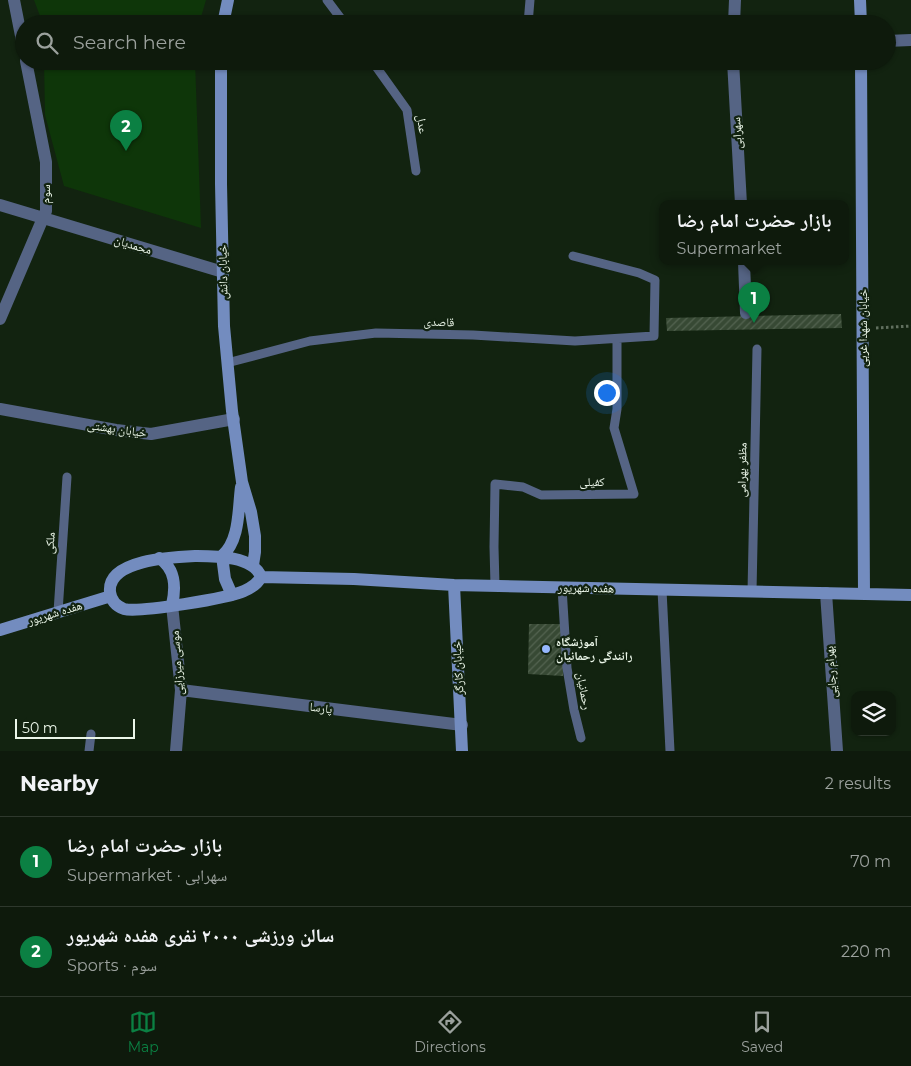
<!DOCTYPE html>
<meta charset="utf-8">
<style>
:root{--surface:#0e1a0c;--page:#172315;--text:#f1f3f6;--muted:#9ba19d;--line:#2e382d;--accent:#0b8043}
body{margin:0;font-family:Montserrat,"Noto Naskh Arabic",sans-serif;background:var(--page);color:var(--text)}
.controls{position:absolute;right:15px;bottom:15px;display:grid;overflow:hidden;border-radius:10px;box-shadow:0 1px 4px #0004}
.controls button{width:45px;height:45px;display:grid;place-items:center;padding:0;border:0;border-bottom:1px solid var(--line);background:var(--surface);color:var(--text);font:25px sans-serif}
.scale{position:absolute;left:15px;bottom:12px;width:120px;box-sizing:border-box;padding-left:5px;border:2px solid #ebf6e9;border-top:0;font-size:14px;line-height:18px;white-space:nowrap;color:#ebf6e9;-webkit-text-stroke:4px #122310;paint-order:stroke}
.you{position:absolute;left:606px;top:392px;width:18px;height:18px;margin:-12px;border:4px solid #fff;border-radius:50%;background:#1a73e8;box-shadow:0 0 0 8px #1a73e833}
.badge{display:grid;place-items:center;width:32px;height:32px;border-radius:50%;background:var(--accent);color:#fff;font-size:16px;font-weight:700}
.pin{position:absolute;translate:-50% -41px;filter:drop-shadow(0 1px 2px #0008)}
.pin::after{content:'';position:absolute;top:26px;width:18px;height:15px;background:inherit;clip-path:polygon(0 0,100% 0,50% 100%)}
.popup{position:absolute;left:659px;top:200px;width:190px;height:65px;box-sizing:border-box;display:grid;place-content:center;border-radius:10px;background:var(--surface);filter:drop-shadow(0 1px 4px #0005);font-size:16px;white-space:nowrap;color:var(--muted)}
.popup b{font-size:19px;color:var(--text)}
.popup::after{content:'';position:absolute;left:50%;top:100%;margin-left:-10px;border:10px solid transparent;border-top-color:var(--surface)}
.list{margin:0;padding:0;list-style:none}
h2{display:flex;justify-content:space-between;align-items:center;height:65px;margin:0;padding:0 20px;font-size:21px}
h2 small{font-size:16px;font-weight:400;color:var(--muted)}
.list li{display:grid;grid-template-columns:32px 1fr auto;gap:15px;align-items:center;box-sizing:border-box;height:90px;padding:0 20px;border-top:1px solid var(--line)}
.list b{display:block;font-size:19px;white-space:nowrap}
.list p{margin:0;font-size:16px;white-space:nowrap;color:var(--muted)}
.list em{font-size:16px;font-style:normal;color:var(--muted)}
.icon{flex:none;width:28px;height:28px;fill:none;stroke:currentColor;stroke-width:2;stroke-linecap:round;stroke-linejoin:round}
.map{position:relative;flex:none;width:911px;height:751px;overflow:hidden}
.search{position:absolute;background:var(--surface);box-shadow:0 1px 4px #0004;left:15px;right:15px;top:15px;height:55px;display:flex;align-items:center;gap:12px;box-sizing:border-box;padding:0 18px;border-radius:28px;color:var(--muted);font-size:19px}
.sheet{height:245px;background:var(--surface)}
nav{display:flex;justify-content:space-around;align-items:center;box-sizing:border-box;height:70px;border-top:1px solid var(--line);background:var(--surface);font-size:14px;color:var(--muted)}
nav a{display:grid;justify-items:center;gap:2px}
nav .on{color:var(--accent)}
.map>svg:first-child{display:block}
</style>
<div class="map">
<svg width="911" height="751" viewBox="0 0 911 751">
<defs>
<pattern id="building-hatch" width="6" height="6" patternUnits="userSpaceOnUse" patternTransform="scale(1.25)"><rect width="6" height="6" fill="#374934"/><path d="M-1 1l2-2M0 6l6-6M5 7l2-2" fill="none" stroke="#546451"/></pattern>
</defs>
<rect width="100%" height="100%" fill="#122310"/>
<path fill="#0e3609" d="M34,0H206L199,24H43Z
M44,61H195L201,228L64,186L45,115Z"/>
<path fill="url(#building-hatch)" d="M841,314L842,328L667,331L666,318Z
M529,624H564L563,676L528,674Z"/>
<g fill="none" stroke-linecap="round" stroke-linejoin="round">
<path stroke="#606f5e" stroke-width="3" stroke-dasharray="2.5 2.5" stroke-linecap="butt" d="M876,328L911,326"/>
<path stroke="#556484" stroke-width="9" d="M327,0L345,24
M528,24L530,0
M372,61L407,110L416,171
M227,363L310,341L376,333L473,335L575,341L654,336L655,280L639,273L573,256
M495,586L494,547L495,484L523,487L541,495L634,494L614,428L617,409V339
M562,588L567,668L574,710L581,738
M662,590L670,751
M752,592L757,349
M58,612L67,477
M89,751L91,734"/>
<path stroke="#556484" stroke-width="12" d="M14,0L24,51
M734,24L735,0
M887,41L911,40
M733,61L741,204
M0,205L223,272
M744,262L746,313
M0,319L46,211V162L26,61
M0,409L116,430L151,434L234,419
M826,593L837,751
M172,605L181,690L176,751
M181,690L462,725"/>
<path stroke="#738cbf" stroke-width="12" d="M860,0L861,24
M223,24L228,0
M221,61V184L224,326L232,411L242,482L251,512L255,536V552L253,565
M861,61L864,594
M197,556C215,556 254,556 261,577C258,583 251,588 244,591C229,598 139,613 124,609C116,606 111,600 110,592C107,559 175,557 197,556Z
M159,558C176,569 176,587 172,605
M261,577L354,579L454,585L911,595
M454,585L462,751
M232,595L225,579L222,556C240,540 238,510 241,487
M0,630L111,596"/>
</g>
<circle fill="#95b6fd" stroke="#122310" stroke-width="2" cx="546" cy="649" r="5"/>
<g text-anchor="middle" stroke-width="4.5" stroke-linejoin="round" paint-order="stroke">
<g font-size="12" fill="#ebf6e9" stroke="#122310">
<text transform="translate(422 124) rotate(82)" y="4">عدل</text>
<text transform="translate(737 133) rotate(-93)" y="4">سهرابی</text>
<text transform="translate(46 194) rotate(-90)" y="4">سوم</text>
<text transform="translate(133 245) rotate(17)" y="4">محمدیان</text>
<text transform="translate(223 272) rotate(-91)" y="4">خیابان دانش</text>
<text transform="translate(439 322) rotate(1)" y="4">قاصدی</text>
<text transform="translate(863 328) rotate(-90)" y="4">خیابان شهدا غربی</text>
<text transform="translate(117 429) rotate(8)" y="4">خیابان بهشتی</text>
<text transform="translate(742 470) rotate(-89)" y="4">مظفر بهرامی</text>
<text x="592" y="486">کفیلی</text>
<text transform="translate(50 543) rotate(-86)" y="4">ملکی</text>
<text transform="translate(586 588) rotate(1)" y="4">هفده شهریور</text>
<text transform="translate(55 613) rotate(-17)" y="4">هفده شهریور</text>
<text transform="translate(177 663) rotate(-94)" y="4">موسی میرزایی</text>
<text transform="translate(458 668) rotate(-93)" y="4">خیابان کارگر</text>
<text transform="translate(831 672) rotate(-94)" y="4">بهرام رجایی</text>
<text transform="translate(584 691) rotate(80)" y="4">رحمانیان</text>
<text transform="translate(321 708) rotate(7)" y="4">پارسا</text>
</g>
<g font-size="12" font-weight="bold" fill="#ebf6e9" stroke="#122310" text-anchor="start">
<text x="556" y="646">آموزشگاه<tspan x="556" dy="14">رانندگی رحمانیان</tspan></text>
</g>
</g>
</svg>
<div class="controls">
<button><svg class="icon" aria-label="layers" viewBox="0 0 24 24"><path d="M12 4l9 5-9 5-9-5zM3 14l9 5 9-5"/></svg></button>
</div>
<div class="scale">50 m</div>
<div class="you"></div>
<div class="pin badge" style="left:754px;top:323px">1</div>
<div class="popup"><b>بازار حضرت امام رضا</b>Supermarket</div>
<div class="pin badge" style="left:126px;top:151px">2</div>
<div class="search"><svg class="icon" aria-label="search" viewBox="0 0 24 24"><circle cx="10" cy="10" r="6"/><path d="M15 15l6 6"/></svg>Search here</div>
</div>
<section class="sheet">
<h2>Nearby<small>2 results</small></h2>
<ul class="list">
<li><span class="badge">1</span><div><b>بازار حضرت امام رضا</b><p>Supermarket · سهرابی</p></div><em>70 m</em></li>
<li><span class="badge">2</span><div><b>سالن ورزشی ۲۰۰۰ نفری هفده شهریور</b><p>Sports · سوم</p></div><em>220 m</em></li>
</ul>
</section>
<nav>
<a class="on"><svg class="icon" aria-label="map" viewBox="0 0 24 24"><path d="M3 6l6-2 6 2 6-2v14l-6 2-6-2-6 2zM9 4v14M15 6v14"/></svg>Map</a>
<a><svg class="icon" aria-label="directions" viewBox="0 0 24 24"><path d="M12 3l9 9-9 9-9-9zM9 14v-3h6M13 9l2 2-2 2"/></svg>Directions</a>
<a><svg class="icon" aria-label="saved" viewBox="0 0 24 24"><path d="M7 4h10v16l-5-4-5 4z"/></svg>Saved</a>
</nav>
